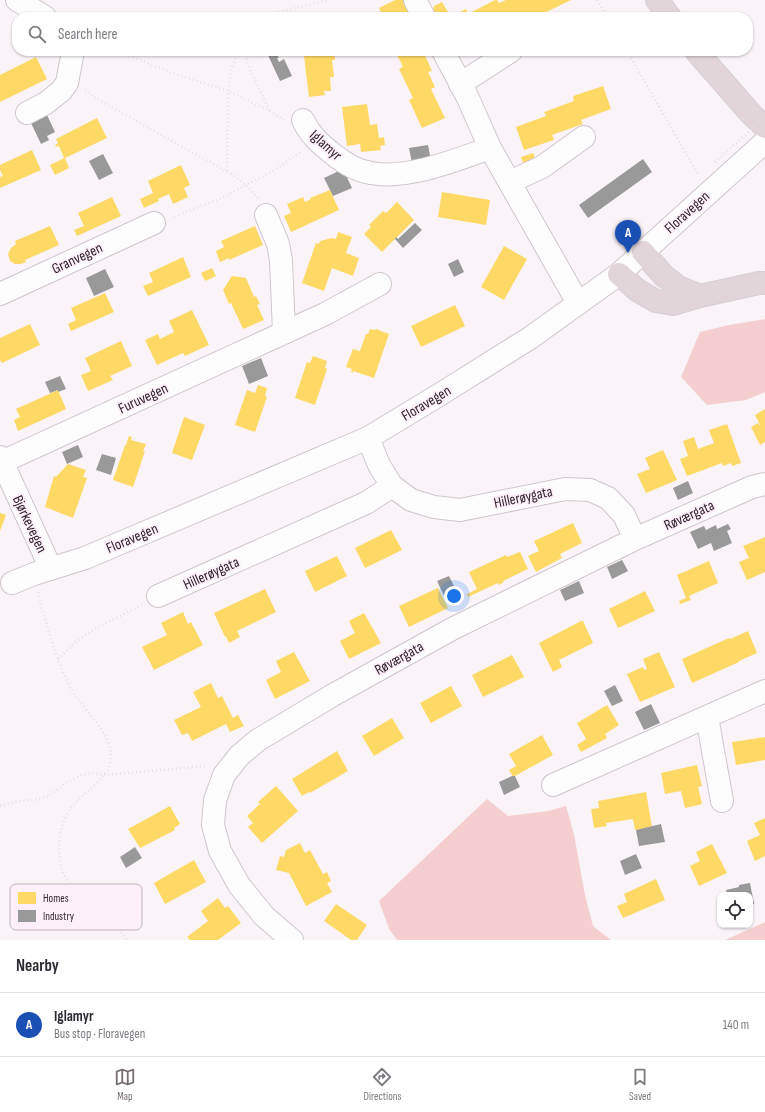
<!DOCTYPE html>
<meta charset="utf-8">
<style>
:root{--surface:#fff;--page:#f2f2f3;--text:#2b2b33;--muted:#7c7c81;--line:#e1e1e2;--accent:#776d74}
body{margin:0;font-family:"Sofia Sans Condensed",sans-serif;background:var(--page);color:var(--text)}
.controls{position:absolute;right:12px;bottom:12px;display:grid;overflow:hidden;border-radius:8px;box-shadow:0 1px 3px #0004}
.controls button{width:36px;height:36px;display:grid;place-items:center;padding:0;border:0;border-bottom:1px solid var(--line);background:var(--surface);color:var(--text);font:20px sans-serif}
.you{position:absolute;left:454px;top:596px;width:14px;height:14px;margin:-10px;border:3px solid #fff;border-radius:50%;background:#1a73e8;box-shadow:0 0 0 6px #1a73e833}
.badge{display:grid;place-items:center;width:26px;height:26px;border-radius:50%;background:var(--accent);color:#fff;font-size:13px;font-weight:700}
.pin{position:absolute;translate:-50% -33px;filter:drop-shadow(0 1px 2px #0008)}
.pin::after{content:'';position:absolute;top:21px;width:14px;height:12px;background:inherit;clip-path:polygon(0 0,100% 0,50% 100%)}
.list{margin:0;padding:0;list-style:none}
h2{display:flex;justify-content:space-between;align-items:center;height:52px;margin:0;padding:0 16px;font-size:17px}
h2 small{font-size:13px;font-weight:400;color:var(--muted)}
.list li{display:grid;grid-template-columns:26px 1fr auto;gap:12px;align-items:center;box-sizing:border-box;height:64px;padding:0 16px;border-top:1px solid var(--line)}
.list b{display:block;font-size:15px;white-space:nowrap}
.list p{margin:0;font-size:13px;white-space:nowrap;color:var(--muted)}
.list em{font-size:13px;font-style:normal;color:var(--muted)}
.icon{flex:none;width:22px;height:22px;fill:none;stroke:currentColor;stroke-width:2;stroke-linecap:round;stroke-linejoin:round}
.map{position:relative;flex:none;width:765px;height:940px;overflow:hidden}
.search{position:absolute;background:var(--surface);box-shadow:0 1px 3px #0004;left:12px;right:12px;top:12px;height:44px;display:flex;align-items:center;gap:10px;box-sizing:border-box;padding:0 14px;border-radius:16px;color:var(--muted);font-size:15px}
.sheet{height:116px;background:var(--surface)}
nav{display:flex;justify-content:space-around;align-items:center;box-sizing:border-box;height:56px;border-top:1px solid var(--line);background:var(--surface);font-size:11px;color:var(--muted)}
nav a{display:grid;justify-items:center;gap:2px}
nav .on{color:var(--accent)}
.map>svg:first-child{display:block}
</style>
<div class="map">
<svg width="765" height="940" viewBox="0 0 765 940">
<rect width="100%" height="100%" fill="#faf4f9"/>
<path fill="#f5cfd0" d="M765,319V392L746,400L707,405L681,377L700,332L729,325Z
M487,799L508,816L548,811L566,806L574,834L585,895L593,926L611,940H397L389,929L379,901Z
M765,922V940H725Z"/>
<path fill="#ffd966" d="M395,0H403L411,17H383L379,8Z
M495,0H497L499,3L506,0H571L536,17H451L466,9L468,14Z
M442,2L451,17H437L433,10L434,6Z
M321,51H334L335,60H332L334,77H330L331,91H324L325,95L309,97L304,56L321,54Z
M395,51H423L432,71L428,72L435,87L431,89L445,118L422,128L409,100L413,98L399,69L403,67Z
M36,57L47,79L0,102V75Z
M603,86L611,109L581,120L583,124L552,135L554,140L524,150L516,127L546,116L544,112L574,101L573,96Z
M367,104L370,125L377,124L379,138L384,137L385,145L380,146L381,150L361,152L360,144L347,146L342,107Z
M97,118L107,138L65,158L69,168L55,175L50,165L64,158L59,146L57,147L55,145L58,143L56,139Z
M32,150L41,170L0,188V177L3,176L0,170V165Z
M533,153L536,160L524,165L521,157Z
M181,165L190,185L184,188L188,197L173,204L169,194L158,199L159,201L144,208L140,199L153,193L148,181Z
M330,190L339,210L291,232L284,216L291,213L287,204L303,197L305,202L311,199L310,198Z
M442,192L490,200L486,225L438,217Z
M112,197L121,216L77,236L74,230L84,226L78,213Z
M397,202L414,220L382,252L364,234L371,227L369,225L383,211L386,213Z
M50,226L59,245L25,260L26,262L21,264H15L10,261L8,254L11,248L16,244L15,241Z
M255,226L263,245L229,260V258L220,262L216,251L224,247L221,241Z
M338,232L352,237L346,253L359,258L353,276L332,268L324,291L302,283L316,243L319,244L320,241L332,238L336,239Z
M504,246L527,259L504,300L481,287Z
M183,257L191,277L148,296L143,286L153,282L149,273Z
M212,268L216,276L205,281L201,273Z
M232,276L246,278L254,297L256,296L260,304L257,305L264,320L243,329L231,303L229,304L223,290Z
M105,293L114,312L71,331L68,324L76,320L71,308Z
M455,305L465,326L421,347L411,326Z
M192,310L209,345L185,356L183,353L157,365L145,340L158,334L160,339L174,332L169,321Z
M30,324L40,345L2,363L0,360V338Z
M370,329L375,330L376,329L389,334L374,378L353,371V373L351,372L352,369L346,367L353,349L360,351L366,334H368Z
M121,341L132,366L110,376L113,380L88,391L81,375L91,371L85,358Z
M313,356L327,361L325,368L327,369L315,405L295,398L307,362L310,363Z
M258,385L267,388L265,396L267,397L255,432L235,425L247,390L255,393Z
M58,390L66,409L18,431L14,420L20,417L16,409Z
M765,409V442L760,445L751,427L758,423L761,427L755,415Z
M184,417L205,425L192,460L172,453Z
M727,424L741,463L732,466L731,463L723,466L722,463L687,476L680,459L688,456L683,441L694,437L698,449L714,443L709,430Z
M129,436L132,437L131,440L146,444L143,451H145L133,487L113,480L125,445H126Z
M663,450L677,480L646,493L637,474L650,469L645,458Z
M68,464L86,470L83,477L87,478L73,518L45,507L54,476L56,477Z
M0,513L6,515L0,531Z
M573,523L582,543L560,554L562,558L536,572L528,556L539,551L534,541Z
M391,530L402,550L365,568L355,548Z
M765,537V572L747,580L739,562L749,558L743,546Z
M520,552L528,569L503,581L504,582L499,585L498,583L468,597L467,594L477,589L469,572L506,555L507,557Z
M337,556L347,576L315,592L305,571Z
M709,561L718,583L689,596L691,600L680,604L679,601L686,598L677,575Z
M438,588L448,608L409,627L399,606Z
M265,589L276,612L237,631L240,637L229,643L226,636L225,637L214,613Z
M645,591L655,611L618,628L609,609Z
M183,612L188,624L191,622L203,645L154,670L142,647L167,635L161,623Z
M364,613L381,643L349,659L340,641L355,633L349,621Z
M581,621H583L593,643L559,660L562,667L553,672L539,643Z
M748,631L757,653L739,661V662L692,683L682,659L729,638L730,639Z
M294,652L310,681L275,699L266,680L281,672L276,661Z
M659,652L675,687L640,702L627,674L643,667L644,670L647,669L643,659Z
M512,655L524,677L483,697L472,675Z
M211,683L218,698L222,696L233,718L238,715L244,726L230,732L226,724L192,741L188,733L182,735L174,720L201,707L193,692Z
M451,686L462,706L431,723L420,703Z
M607,705L619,725L605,734L607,738L581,752L577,745L586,739L577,723Z
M392,718L404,738L374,756L362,736Z
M542,735L553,755L513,777L509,770L516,766L509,754Z
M765,737V760L736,765L732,742Z
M337,751L348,771L310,793L309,792L302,796L292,779Z
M697,765L702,786L698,787L702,804L685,808L681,791L665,794L661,773Z
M276,786L298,811L262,843L248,827L253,823L247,816L260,804L258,802Z
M646,792L652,827L635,830L633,819L606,823L607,826L594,828L591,809L599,808L598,801Z
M170,806L180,824L174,828L175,830L140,848L128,829Z
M765,818V856L755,861L747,841L760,835L754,823Z
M300,843L305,853L310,850L323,874L327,872L331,881L327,883L332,892L306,906L289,873L276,870L280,856L284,857L286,850Z
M712,844L727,873L699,886L690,866L700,861L696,852Z
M194,860L206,882L165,904L154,883Z
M656,879L665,900L623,918L617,906L627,902L624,894Z
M218,898L225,908L228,906L241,923L218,940H190L187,937L208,921L201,911Z
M336,904L367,925L357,940H351L324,921Z"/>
<path fill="#999" d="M266,51H275L279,58H277L279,62L284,59L292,76L280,81Z
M47,115L55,132L47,136L49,140L41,144L31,123Z
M428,145L431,160L412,163L409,148Z
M103,154L113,173L99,180L89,161Z
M643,159L652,172L588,218L579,205Z
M343,169L352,188L333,196L324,178Z
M415,223L422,230L403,248L395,239L396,237L398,239Z
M458,259L464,272L454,277L448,264Z
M105,269L114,287L94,296L86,278Z
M261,358L268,376L249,384L242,366Z
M60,376L66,389L58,392V390L50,393L45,382Z
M78,445L83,457L67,464L62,452Z
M102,454L116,458L111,475L96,470Z
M688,481L693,493L678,500L673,488Z
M728,524L731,529L727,531L732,543L714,551L711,543L698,549L690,532L704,526L706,530L716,525L717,529Z
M622,560L628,571L612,579L607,567Z
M449,576L458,594L446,600L437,581Z
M579,581L584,593L565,601L560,590Z
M615,685L623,701L612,706L604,691Z
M651,704L660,723L644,730L635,712Z
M512,776H515L520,787L504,795L499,782Z
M661,824L665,842L639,846L636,830Z
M135,847L142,858L126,868L120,857Z
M636,854L642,868L625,875L620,861Z
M750,883L754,904L750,905V895H727L726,890L739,887V885Z"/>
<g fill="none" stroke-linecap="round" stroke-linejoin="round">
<defs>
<path id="minor" d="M17,0L45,17
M415,0L424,17
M443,51L467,96L490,148L578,303
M460,84L511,51
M27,113L46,103L61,91L67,83L73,51
M303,120C310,135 320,144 333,154C344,163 357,171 371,173C407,180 456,160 490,148
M510,182L542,167L584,137
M266,215L278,244L281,260L284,333
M0,294L154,223
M368,438L379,465L392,486L411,500L434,507L460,510L565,489L590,490L608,498L624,515L635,539
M0,457L51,569
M2,462L325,314L380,284
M12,583L34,574L85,558L368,438L439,395L530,338L619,274L765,142
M158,596L366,503L392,486
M707,717L722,801
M553,785L765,691
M292,940L264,916L239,885L220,851L213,825L215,800L224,775L239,756L258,740L333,695L452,629L635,539L752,487L765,484"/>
<path id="highway" d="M657,0L670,17
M696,51L752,115L765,127
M643,252L664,276L680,288L700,296
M619,274L637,290L656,301L673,304L700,296L759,283H765"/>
</defs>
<use href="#minor" stroke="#cfc6cd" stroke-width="24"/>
<use href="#highway" stroke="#d4cfd3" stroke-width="24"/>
<path stroke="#e3e1e3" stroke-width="2.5" stroke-dasharray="1 3" stroke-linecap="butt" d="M597,0L607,17
M251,17L283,11L328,0
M118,51L172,73L228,91L227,172
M239,51L231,70L228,91L264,108L284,120
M244,51L249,68L270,111
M627,51L699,176
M85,90L97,99L233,175L246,185L226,196L172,218
M258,198L246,185L275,170L302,151
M38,592C46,624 55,657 70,687C81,708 108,729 111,753C114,776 83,792 71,808C66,816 61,826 60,836C58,850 59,868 67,880C72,887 78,891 84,897C99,910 116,924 127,940
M58,659L76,642L94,629L142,605
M0,806L19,801L41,799L50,795L66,783L82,775L91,773L104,775L206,766"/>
<use href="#minor" stroke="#fefdfe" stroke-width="22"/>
<use href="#highway" stroke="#e2d5da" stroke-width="22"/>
<path stroke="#e3e1e3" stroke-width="2.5" stroke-dasharray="1 3" stroke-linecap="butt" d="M715,162L765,117"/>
</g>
<g text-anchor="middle" stroke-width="4" stroke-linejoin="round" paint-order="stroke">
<g font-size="15" fill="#30242d" stroke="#fef0fa">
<text transform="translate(326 145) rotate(42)" y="5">Iglamyr</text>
<text transform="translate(687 212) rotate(-42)" y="5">Floravegen</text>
<text transform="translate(77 258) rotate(-25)" y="5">Granvegen</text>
<text transform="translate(143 398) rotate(-25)" y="5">Furuvegen</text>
<text transform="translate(426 403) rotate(-31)" y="5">Floravegen</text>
<text transform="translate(523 497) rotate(-12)" y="5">Hillerøygata</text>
<text transform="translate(689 515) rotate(-24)" y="5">Røværgata</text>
<text transform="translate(30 524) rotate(65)" y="5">Bjørkevegen</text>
<text transform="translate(132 538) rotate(-23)" y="5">Floravegen</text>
<text transform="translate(211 573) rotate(-24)" y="5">Hillerøygata</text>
<text transform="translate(399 658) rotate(-29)" y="5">Røværgata</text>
</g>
</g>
<rect x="10" y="884" width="132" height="46" rx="6" fill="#fef0fa" stroke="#c0b3bc" stroke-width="1"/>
<rect x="18" y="892" width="18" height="12" fill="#ffd966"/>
<rect x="18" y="910" width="18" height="12" fill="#999"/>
<g font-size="11" fill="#30242d">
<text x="43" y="902">Homes</text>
<text x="43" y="920">Industry</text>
</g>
</svg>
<div class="controls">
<button><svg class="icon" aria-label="locate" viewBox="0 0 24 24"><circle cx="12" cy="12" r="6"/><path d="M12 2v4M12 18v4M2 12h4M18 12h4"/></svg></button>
</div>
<div class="you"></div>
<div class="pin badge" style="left:628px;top:253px;background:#1a4fb4">A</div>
<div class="search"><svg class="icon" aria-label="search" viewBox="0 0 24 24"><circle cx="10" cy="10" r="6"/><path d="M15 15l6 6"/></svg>Search here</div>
</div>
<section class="sheet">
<h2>Nearby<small></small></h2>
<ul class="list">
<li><span class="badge" style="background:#1a4fb4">A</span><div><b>Iglamyr</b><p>Bus stop · Floravegen</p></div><em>140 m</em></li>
</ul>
</section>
<nav>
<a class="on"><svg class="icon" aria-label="map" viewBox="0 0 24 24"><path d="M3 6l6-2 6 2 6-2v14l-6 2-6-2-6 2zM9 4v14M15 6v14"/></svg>Map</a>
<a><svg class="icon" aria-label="directions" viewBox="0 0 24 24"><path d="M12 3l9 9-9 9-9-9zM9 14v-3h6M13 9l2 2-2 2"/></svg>Directions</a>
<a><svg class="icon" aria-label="saved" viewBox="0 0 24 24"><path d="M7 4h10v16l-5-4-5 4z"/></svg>Saved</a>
</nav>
